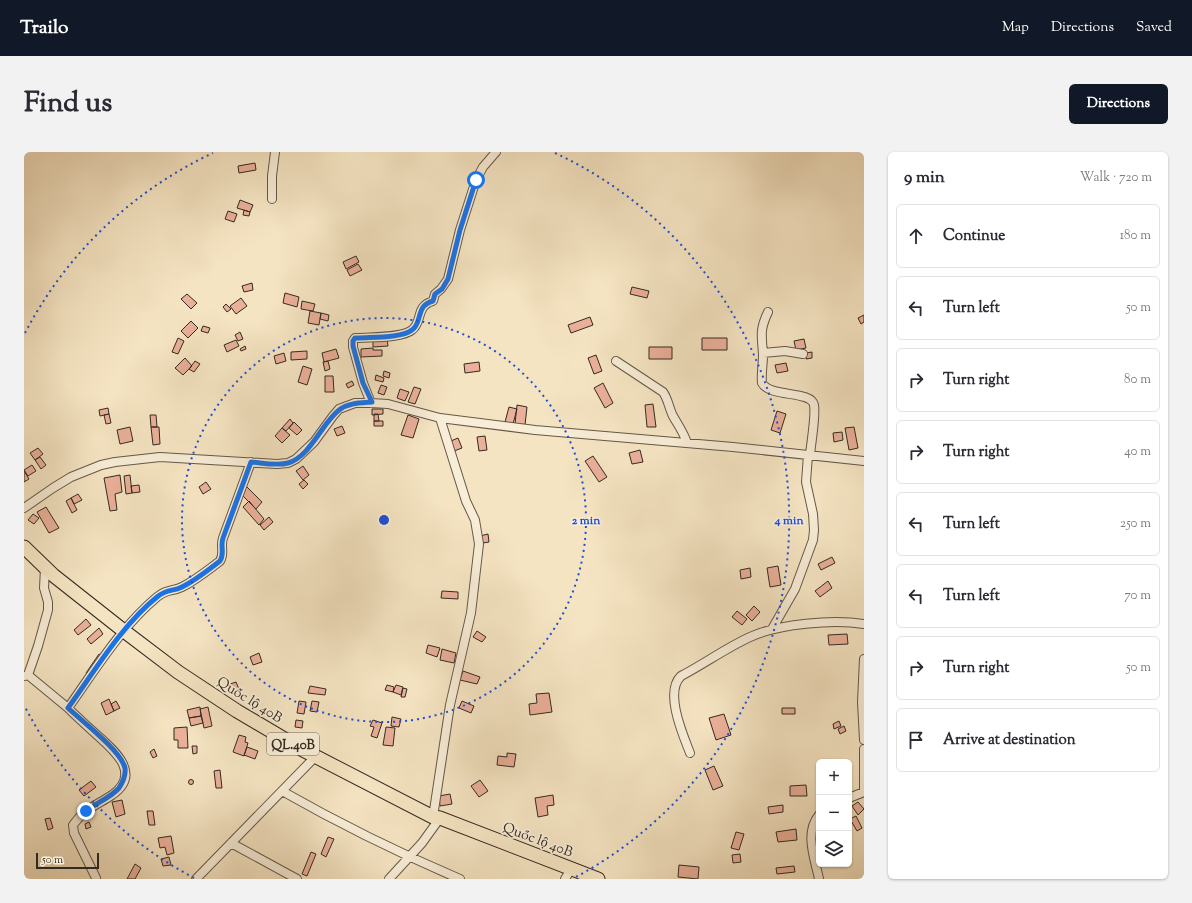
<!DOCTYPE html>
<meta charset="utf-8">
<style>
:root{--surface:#fff;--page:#f2f2f3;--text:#2b2b33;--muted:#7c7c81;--line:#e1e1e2;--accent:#111827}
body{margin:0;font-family:"Sorts Mill Goudy",serif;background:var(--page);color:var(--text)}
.controls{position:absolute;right:12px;bottom:12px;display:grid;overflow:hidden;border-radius:6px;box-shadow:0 1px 3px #0004}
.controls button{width:36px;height:36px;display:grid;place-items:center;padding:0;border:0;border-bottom:1px solid var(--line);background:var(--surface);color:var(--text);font:20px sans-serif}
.scale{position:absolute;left:12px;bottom:10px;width:63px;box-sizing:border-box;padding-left:4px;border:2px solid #332a20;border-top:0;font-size:11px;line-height:14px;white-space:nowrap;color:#332a20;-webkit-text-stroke:3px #f8edd7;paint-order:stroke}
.stop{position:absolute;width:12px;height:12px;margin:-9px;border:3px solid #1a73e8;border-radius:50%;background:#fff}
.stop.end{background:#1a73e8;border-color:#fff;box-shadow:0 1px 4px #0008}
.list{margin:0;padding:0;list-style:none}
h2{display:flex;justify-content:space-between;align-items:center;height:52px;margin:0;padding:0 16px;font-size:17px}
h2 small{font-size:13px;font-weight:400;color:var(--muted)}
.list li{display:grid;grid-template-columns:26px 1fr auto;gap:12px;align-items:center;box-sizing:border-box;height:64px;margin:0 8px 8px;padding:0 8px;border:1px solid var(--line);border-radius:6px}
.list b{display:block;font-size:15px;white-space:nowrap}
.list em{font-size:13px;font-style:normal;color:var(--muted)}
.icon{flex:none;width:22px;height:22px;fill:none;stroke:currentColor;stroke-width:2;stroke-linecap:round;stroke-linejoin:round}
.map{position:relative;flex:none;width:840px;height:727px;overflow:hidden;border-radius:6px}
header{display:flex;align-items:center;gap:24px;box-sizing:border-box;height:56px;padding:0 20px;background:var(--accent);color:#fff}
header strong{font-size:19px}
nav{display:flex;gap:22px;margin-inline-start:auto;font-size:14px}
.intro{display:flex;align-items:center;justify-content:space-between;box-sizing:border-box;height:96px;padding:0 24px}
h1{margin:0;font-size:28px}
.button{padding:10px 18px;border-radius:6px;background:var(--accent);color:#fff;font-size:14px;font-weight:700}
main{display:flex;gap:24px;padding:0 24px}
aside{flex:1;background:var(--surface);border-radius:6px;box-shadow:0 1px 3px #0004}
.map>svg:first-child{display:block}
</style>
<header>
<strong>Trailo</strong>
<nav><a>Map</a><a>Directions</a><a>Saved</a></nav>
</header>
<div class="intro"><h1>Find us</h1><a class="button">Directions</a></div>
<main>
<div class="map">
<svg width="840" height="727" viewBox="0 0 840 727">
<rect width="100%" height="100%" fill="#f5e4c2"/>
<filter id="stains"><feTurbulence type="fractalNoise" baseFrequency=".005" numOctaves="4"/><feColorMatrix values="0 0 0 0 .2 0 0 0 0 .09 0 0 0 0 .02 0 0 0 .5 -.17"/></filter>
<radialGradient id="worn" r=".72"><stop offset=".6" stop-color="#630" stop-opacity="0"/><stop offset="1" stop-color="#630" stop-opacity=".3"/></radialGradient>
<path fill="#ebb09a" stroke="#332a20" d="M231,11L232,18L215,21L214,14Z
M216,48L229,53L226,60L213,56Z
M220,58L226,60L225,64L219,63Z
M204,59L213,62L210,70L201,67Z
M332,104L335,110L322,117L319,110Z
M334,112L338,118L326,124L323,118Z
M228,131L229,138L220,140L218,134Z
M608,135L625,139L623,146L606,142Z
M261,141L275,145L273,155L259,151Z
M163,142L173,151L167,157L157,147Z
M217,146L223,154L212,162L206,154Z
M278,149L291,152L289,159L277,157Z
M202,152L207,157L203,160L199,155Z
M286,159L297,161L295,173L284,171Z
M297,161L305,163L304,169L296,167Z
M840,163V170L837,172L834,166Z
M566,165L569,173L547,181L544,173Z
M167,169L174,176L164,186L157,179Z
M179,174L186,176L184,181L177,179Z
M216,180L219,187L214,189L211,183Z
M154,186L160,189L154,202L148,200Z
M363,186L364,194L349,195V187Z
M678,186H703V198H678Z
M780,187L782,196L772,198L770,189Z
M212,188L215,194L203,200L200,193Z
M221,194L222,197L217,199L216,197Z
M625,195H648V207H625Z
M349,196V198H358V204L337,205V197Z
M312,197L315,206L300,210L298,201Z
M283,199V207L267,208V200Z
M788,200V206L782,207V201Z
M260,201L262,209L252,212L250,204Z
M572,203L578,219L570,222L564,206Z
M161,206L168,214L159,223L151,216Z
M171,209L176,212L170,220L165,217Z
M304,209L306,217L301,219L299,210Z
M455,210L456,219L441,221L440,212Z
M762,211L764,219L753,221L751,213Z
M279,214L288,217L283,233L274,230Z
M360,219L366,221L365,226L359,224Z
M352,223L360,226L359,230L351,228Z
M301,224H309L310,240H301Z
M328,229L330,233L324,236L322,232Z
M579,231L589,251L581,256L570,236Z
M357,233L363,235L360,243L354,241Z
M390,235L397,237L391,252L384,250Z
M376,237L385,240L381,249L373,246Z
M629,252L632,275H623L621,253Z
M493,253L503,255L501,273L491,272Z
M485,255L493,257L489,272L481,270Z
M84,256L85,262L76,264L75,258Z
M348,257H359V262L348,263Z
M753,259L762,262L756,281L747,278Z
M85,262L87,271L82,272L80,263Z
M350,262H354L355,269H350Z
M126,263H132L133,275H127Z
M384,263L395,267L389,286L377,283Z
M266,267L269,271L262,279L258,276Z
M350,269H359V274H350Z
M270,270L278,278L273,283L265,276Z
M318,274L321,281L313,284L310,277Z
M106,275L109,289L96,292L93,278Z
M127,275H135L136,292L129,293Z
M830,275L834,296L825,298L821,276Z
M258,276L266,283L258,291L251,284Z
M818,280L819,288L810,290L809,281Z
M461,284L463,298L455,299L453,285Z
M434,286L438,296L430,299L427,289Z
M14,296L19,302L11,308L6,301Z
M616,298L619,310L608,312L605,301Z
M569,304L583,325L575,330L561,309Z
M16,305L22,313L17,317L11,308Z
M8,313L12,319L4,324L0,318Z
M279,314L285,323L279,328L272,319Z
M0,319L5,327L0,330Z
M96,323L98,340L91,342L93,358L86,359L80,326Z
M106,323L108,341L102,342L100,324Z
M280,328L284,332L279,337L275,332Z
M182,330L187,337L179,342L175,335Z
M115,333L116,340L108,341L107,334Z
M223,335L238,350L232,357L216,341Z
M54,342L58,348L50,352L47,346Z
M47,346L53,358L48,361L42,349Z
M225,349L240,367L235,373L219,355Z
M22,355L35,376L25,381L13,360Z
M9,362L15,366L10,372L4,368Z
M245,365L249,370L240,378L236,373Z
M464,382L465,390L453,392L452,385Z
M808,405L811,411L797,418L794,412Z
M754,414L757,433L746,435L743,416Z
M726,416L727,425L717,427L716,418Z
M804,429L808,436L796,445L791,439Z
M418,439L434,440V447L417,446Z
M730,454L736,460L728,469L722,463Z
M713,459L723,467L718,473L708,465Z
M62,467L67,473L54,483L50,478Z
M75,476L79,482L67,492L63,487Z
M453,479L462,485L458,490L449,485Z
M823,482L824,492L805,493L804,483Z
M404,493L416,496L413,505L402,501Z
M418,497L432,501L430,511L416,508Z
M235,501L238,510L229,513L226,505Z
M75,502L81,506L68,525L62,521Z
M439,519L456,525L453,532L436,528Z
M212,530L215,537L206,541L203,533Z
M363,533L370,535L369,540L361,538Z
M372,533L379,535L377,543L369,540Z
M286,534L302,537L301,543L284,541Z
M379,536L383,537L381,545H377Z
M525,541L528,560L506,563L505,552L513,551L512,542Z
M85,547L90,559L82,563L77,551Z
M92,549L96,556L90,559L87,552Z
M275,549L282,550L280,562L273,561Z
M288,549L295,550L293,560L286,559Z
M438,549L450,554L447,561L435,556Z
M176,555L177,564L165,566L163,558Z
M184,555L188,574L180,576L176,557Z
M758,556H771V562H758Z
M700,562L707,583L692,588L685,566Z
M177,564L179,571L167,574L165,566Z
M368,565L377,567L375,575L367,574Z
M272,568L279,569L278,576L271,575Z
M349,568L358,571L353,586L347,584L350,575L346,574Z
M815,569L817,574L810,577L809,572Z
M820,574L822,579L816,582L814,577Z
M163,575L164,596H154V588H150V576Z
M362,575L371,576L369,594L359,593Z
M215,583L222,585L221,590L224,591L220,604L209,600Z
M168,594H173V601L169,602Z
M223,595L234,599L231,607L220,603Z
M130,597L133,604L129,606L126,600Z
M483,601L492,602L490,615L473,613L474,604L483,605Z
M690,614L699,634L689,638L681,618Z
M196,618L198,636H192L190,619Z
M164.5 630a2.5 2.5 0 1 1 5 0a2.5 2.5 0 1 1-5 0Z
M456,628L464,639L455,645L447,634Z
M67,629L72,635L60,644L55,638Z
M782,633L783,644H766V634Z
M426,642L428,652L416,654L415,644Z
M529,643L530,653L523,654L524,663L514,665L511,646Z
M98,648L101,662L92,665L88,650Z
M834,650L840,657L834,663L828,654Z
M759,653V660L745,662L744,655Z
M123,659H129L131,673H125Z
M832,664L838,676L833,679L826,667Z
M26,666L29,676L24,678L21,667Z
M65,670L67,675L62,677L61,672Z
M772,677L773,688L754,690L752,680Z
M712,680L720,682L715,698L707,696Z
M147,684L150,701L143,703L141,695L136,696L134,686Z
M304,685L310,687L302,705L297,702Z
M287,700L292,702L283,724L278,722Z
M716,702L717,710L709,711L708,703Z
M145,705L147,713L139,714L137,707Z
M111,712L117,716L111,727H103Z
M655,713L675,715L674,727L654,725Z
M770,714L771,720L753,722L752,716Z"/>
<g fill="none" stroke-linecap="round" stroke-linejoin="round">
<defs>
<path id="minor" d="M248,47V24L251,0
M744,160C735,179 738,184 739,203C739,212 737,222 738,231C746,246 787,238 790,253C792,264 787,291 786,303
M739,201L761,199L779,202
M592,209L639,240C644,247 645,256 649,264C654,273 660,281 663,291
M347,251L339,231L329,195V189L331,186H335C348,185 378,186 388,178C399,170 391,154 409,149L411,142L417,137L424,127L436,78L452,28L459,15L472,0
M0,356L29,336L47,325L77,313L91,310L136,305L253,312L264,311L272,307L290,290L309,264L315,257L331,251H347L364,252L416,266L511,278L709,295L840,309
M748,477L771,437L789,388L790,378L789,362L782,330L784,303
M840,507L838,550L840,588
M4,523L14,494L24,458V450L20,436L21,416
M0,524L4,523L44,556C71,518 97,475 133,445C144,436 148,440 158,435C172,428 184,418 196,409C201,401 196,395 199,386L227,310
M44,556C53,565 63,574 73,583C91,599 118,622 88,643C73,653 60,657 49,673L50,681L72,726
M666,601C659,583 640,540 657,524C680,512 702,496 726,485C754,472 809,467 840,472
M258,639C316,672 375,701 436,727
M840,640V597
M825,646L840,640
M409,665L426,553L447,461L455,392L451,368L442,349L416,266
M207,691L273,727
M172,727L292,604
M365,727L398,691L416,666
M541,727L547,717
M795,727C791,707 780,681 795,663"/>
<path id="trunk" d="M0,395L29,423L100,479L154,520L213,559L279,598L409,665L416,666L574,727"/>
</defs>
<use href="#minor" stroke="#645848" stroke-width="10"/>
<use href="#trunk" stroke="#332a20" stroke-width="15"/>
<use href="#minor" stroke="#f8edd7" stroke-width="8"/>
<use href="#trunk" stroke="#f5e4c2" stroke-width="13"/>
</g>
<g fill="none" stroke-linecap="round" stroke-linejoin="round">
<path stroke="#1a73e8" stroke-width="5" d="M62,659C72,651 86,646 95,636C99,630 102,624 101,616C97,599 58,569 44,556C70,520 98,473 133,445C144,436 148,440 158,435C172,428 184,418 196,409C201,401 196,395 199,386L227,310C239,311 253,314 264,311C286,305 298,271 315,258C324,251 336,251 348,250L339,231L329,194V189L331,186H335C348,185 378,186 388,178C399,170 391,154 409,149L411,142L418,137L424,127L436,78L452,28"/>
</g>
<g fill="none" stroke="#1d4ed8" stroke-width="2" stroke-dasharray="2 4">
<circle cx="360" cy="368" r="202"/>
<path d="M170 726A405 405 0 0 1 1 555M1 181A405 405 0 0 1 189 1M531 1A405 405 0 0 1 550 726"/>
</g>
<g text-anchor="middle" stroke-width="3.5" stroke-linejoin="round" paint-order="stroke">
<rect fill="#f8edd7" stroke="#6e6457" stroke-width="1" x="243" y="581" width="52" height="22" rx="3"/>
<g font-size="13" font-weight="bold" fill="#332a20">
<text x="269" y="597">QL.40B</text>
</g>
<g font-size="14" fill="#332a20" stroke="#f8edd7">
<text transform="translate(226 547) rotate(32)" y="5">Quốc lộ 40B</text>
<text transform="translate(514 687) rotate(21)" y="5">Quốc lộ 40B</text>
</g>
</g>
<circle cx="360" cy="368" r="6" fill="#1d4ed8" stroke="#f8edd7" stroke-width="2"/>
<g font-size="12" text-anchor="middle" font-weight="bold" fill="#1d4ed8" stroke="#f8edd7" stroke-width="3.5" stroke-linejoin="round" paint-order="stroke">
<text x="562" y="372">2 min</text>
<text x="765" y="372">4 min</text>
</g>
<rect width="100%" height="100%" filter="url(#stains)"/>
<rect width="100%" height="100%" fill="url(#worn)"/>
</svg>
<div class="controls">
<button>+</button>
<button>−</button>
<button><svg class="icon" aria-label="layers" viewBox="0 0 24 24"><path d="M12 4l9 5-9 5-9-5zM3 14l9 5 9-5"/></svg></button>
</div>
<div class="scale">50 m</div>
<div class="stop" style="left:452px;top:28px"></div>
<div class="stop end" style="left:62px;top:659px"></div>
</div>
<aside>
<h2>9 min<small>Walk · 720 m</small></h2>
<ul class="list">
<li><svg class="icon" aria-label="ahead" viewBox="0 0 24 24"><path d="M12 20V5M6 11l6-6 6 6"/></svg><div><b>Continue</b></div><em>180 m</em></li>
<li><svg class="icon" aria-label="left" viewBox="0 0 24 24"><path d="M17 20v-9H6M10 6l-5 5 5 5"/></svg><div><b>Turn left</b></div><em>50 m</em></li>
<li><svg class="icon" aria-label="right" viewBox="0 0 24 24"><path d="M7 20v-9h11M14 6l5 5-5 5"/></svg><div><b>Turn right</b></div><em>80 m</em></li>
<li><svg class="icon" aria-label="right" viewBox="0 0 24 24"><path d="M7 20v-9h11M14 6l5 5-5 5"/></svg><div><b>Turn right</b></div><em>40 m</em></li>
<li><svg class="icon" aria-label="left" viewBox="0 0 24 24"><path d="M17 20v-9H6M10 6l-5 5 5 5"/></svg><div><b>Turn left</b></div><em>250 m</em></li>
<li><svg class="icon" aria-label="left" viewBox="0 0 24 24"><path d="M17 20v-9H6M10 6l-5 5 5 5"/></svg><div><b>Turn left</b></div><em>70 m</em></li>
<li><svg class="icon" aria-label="right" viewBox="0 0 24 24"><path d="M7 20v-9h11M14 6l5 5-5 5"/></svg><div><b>Turn right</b></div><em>50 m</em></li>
<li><svg class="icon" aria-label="arrive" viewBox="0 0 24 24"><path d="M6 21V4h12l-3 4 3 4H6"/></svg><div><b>Arrive at destination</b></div></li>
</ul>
</aside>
</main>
